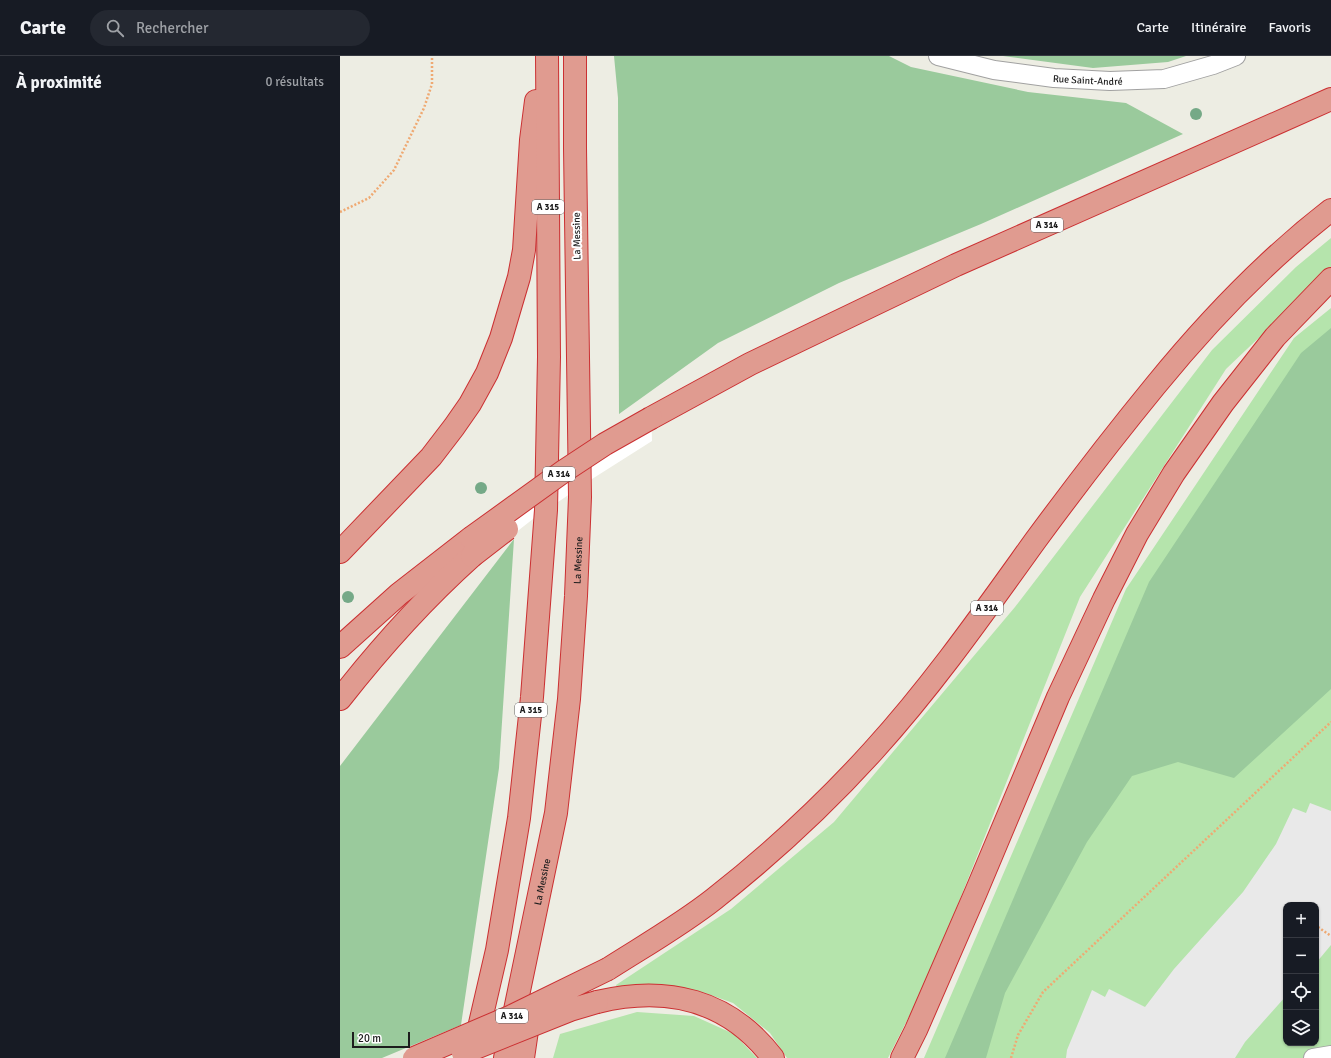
<!DOCTYPE html>
<html lang="fr">
<meta charset="utf-8">
<style>
:root{--surface:#171b24;--page:#242831;--text:#f1f3f6;--muted:#9ea1a6;--line:#363941}
body{margin:0;font-family:Signika,sans-serif;background:var(--page);color:var(--text)}
.controls{position:absolute;right:12px;bottom:12px;display:grid;overflow:hidden;border-radius:8px;box-shadow:0 1px 3px #0004}
.controls button{width:36px;height:36px;display:grid;place-items:center;padding:0;border:0;border-bottom:1px solid var(--line);background:var(--surface);color:var(--text);font:20px sans-serif}
.scale{position:absolute;left:12px;bottom:10px;width:58px;box-sizing:border-box;padding-left:4px;border:2px solid #1d1d1d;border-top:0;font-size:11px;line-height:14px;white-space:nowrap;color:#1d1d1d;-webkit-text-stroke:3px #fff;paint-order:stroke}
.list{margin:0;padding:0;list-style:none}
h2{display:flex;justify-content:space-between;align-items:center;height:52px;margin:0;padding:0 16px;font-size:17px}
h2 small{font-size:13px;font-weight:400;color:var(--muted)}
.icon{flex:none;width:22px;height:22px;fill:none;stroke:currentColor;stroke-width:2;stroke-linecap:round;stroke-linejoin:round}
.map{position:relative;flex:none;width:991px;height:1002px;overflow:hidden}
header{display:flex;align-items:center;gap:24px;box-sizing:border-box;height:56px;padding:0 20px;background:var(--surface);border-bottom:1px solid var(--line)}
header strong{font-size:19px}
nav{display:flex;gap:22px;margin-inline-start:auto;font-size:14px}
.search{width:280px;height:36px;background:var(--page);display:flex;align-items:center;gap:10px;box-sizing:border-box;padding:0 14px;border-radius:22px;color:var(--muted);font-size:15px}
main{display:flex}
aside{flex:1;background:var(--surface)}
.map>svg:first-child{display:block}
</style>
<header>
<strong>Carte</strong>
<div class="search"><svg class="icon" aria-label="search" viewBox="0 0 24 24"><circle cx="10" cy="10" r="6"/><path d="M15 15l6 6"/></svg>Rechercher</div>
<nav><a>Carte</a><a>Itinéraire</a><a>Favoris</a></nav>
</header>
<main>
<aside>
<h2>À proximité<small>0 résultats</small></h2>
<ul class="list">
</ul>
</aside>
<div class="map">
<svg width="991" height="1002" viewBox="0 0 991 1002">
<rect width="100%" height="100%" fill="#edede3"/>
<path fill="#b5e4ac" fill-rule="evenodd" d="M991,182V213L886,313L740,541L589,921L548,1002H447L430,977L393,947L365,937L345,933L278,934L276,929L391,853L494,766L675,551L872,294L956,211Z
M991,252V1002H584L786,533L954,282ZM946,849H976V987H946Z
M297,956L354,960L394,978L417,1002H213L220,978Z"/>
<path fill="#9aca9c" d="M274,0H549L571,11L688,36L786,47L843,78L641,168L499,227L378,287L279,358L278,42Z
M663,0H846L828,6L753,12Z
M991,272V633L894,722L838,706L792,720L747,786L665,937L646,1002H605L809,526L961,297Z
M174,483L159,712L121,969L42,1002H0V710Z"/>
<path fill="#e9e9e9" d="M970,747L991,755V889L976,907V849H946V940L905,986L895,1002H726L727,994L752,934L765,941L769,933L805,951L834,913L903,836L936,788L953,752L966,757Z"/>
<path fill="#fff" d="M311,349L312,385L252,423L193,463L133,510L135,466L224,402Z"/>
<g fill="none" stroke-linecap="round" stroke-linejoin="round">
<defs>
<g id="minor">
<path id="s1" d="M598,0L654,14L714,22L770,25L824,23L873,9L896,0"/>
<path d="M973,1002L991,999"/>
</g>
<g id="highway">
<path d="M311,362L410,308L616,209L991,43"/>
<path d="M0,496L91,401L114,371L130,348L147,317L161,282L179,221L184,194L191,84L196,45"/>
<path d="M0,591L59,538L131,482"/>
<path d="M0,643C40,592 84,543 132,500"/>
<path d="M268,913C304,890 341,869 374,843C431,798 485,748 533,695C593,629 644,556 695,485C734,432 774,380 815,330C868,265 925,205 991,154"/>
<path d="M257,946C327,929 389,944 433,1002"/>
<path d="M135,989L157,894L179,762L192,641L206,454L209,301L207,0"/>
<path id="s2" d="M165,1002L216,757L229,643L236,540L240,441L235,92V0"/>
<path d="M183,1002L190,954"/>
<path d="M562,1002L576,974L636,836L718,641L764,543L797,478L834,417L883,347L935,281L991,223"/>
</g>
</defs>
<use href="#minor" stroke="#a1a1a1" stroke-width="20"/>
<use href="#highway" stroke="#cb3032" stroke-width="24"/>
<path stroke="#efa972" stroke-width="2.5" stroke-dasharray="2 2" stroke-linecap="butt" d="M0,156L29,142L54,114L84,52L92,28V0
M978,871L991,880
M671,1002L678,979L703,936L991,666"/>
<use href="#minor" stroke="#fff" stroke-width="18"/>
<use href="#highway" stroke="#e09b90" stroke-width="22"/>
<defs>
<path id="highway-bridge" d="M131,482L224,415L265,388L311,362
M132,500L167,473
M123,997L230,954L257,946
M74,1002L172,960L268,913"/>
</defs>
<use href="#highway-bridge" stroke="#cb3032" stroke-width="24" stroke-linecap="butt"/>
<use href="#highway-bridge" stroke="#e09b90" stroke-width="22"/>
</g>
<g fill="#75a987">
<circle cx="856" cy="58" r="6"/>
<circle cx="141" cy="432" r="6"/>
<circle cx="8" cy="541" r="6"/>
</g>
<g text-anchor="middle" stroke-width="4" stroke-linejoin="round" paint-order="stroke">
<g fill="#fff" stroke="#616161" stroke-width="1">
<rect x="192" y="144" width="32" height="14" rx="3"/>
<rect x="691" y="162" width="32" height="14" rx="3"/>
<rect x="203" y="411" width="32" height="14" rx="3"/>
<rect x="631" y="545" width="32" height="14" rx="3"/>
<rect x="175" y="647" width="32" height="14" rx="3"/>
<rect x="156" y="953" width="32" height="14" rx="3"/>
</g>
<g font-size="9" font-weight="bold" fill="#1d1d1d">
<text x="208" y="154">A 315</text>
<text x="707" y="172">A 314</text>
<text x="219" y="421">A 314</text>
<text x="647" y="555">A 314</text>
<text x="191" y="657">A 315</text>
<text x="172" y="963">A 314</text>
</g>
<g font-size="10" fill="#1d1d1d" stroke="#fff">
<text dy="4" stroke="none"><textPath href="#s1" startOffset="152">Rue Saint-André</textPath></text>
<text transform="translate(236 180) rotate(-91)" y="4">La Messine</text>
<text dy="4" stroke="none"><textPath href="#s2" startOffset="504">La Messine</textPath></text>
<text dy="4" stroke="none"><textPath href="#s2" startOffset="180">La Messine</textPath></text>
</g>
</g>
</svg>
<div class="controls">
<button>+</button>
<button>−</button>
<button><svg class="icon" aria-label="locate" viewBox="0 0 24 24"><circle cx="12" cy="12" r="6"/><path d="M12 2v4M12 18v4M2 12h4M18 12h4"/></svg></button>
<button><svg class="icon" aria-label="layers" viewBox="0 0 24 24"><path d="M12 4l9 5-9 5-9-5zM3 14l9 5 9-5"/></svg></button>
</div>
<div class="scale">20 m</div>
</div>
</main>
